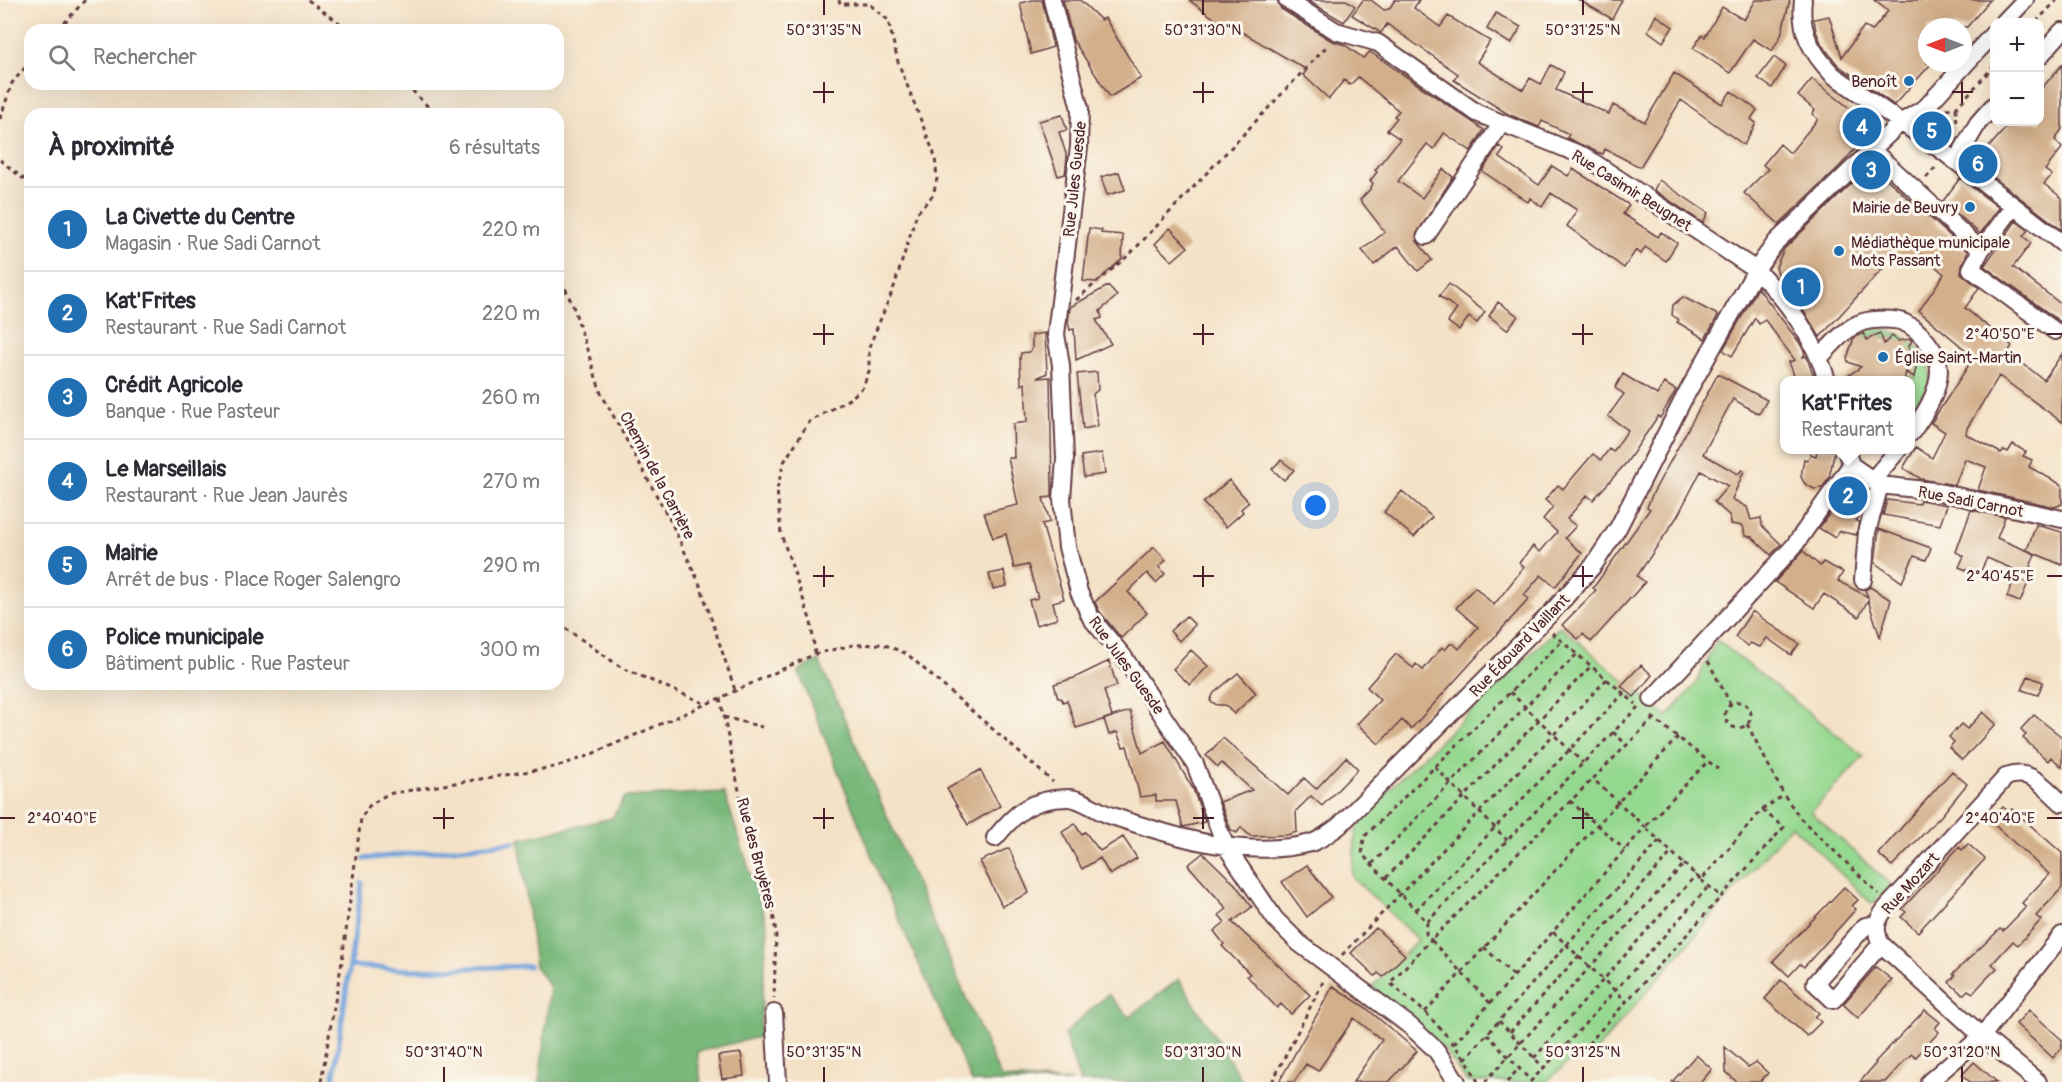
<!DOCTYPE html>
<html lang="fr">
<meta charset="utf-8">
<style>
:root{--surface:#fff;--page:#f2f2f3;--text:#2b2b33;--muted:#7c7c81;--line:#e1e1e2;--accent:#1f6fb2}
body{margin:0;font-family:Pangolin,sans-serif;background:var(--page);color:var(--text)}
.controls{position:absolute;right:18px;top:18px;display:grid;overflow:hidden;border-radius:12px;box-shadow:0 6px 24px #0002}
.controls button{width:54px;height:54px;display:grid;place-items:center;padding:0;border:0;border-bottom:2px solid var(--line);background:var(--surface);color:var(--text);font:30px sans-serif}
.compass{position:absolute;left:1918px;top:18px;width:54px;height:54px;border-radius:50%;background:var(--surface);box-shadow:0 6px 24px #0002;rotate:270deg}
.you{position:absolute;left:1316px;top:506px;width:21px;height:21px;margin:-15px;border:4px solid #fff;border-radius:50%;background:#1a73e8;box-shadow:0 0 0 9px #1a73e833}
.badge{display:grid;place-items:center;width:39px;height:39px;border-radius:50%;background:var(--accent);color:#fff;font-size:20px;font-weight:700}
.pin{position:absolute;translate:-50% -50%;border:3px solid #fff;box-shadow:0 2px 6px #0006}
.popup{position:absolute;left:1780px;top:376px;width:135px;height:78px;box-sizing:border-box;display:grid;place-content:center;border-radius:12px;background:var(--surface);filter:drop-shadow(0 2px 4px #0005);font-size:20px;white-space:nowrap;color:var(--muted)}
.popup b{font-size:22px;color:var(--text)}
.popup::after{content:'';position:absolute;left:50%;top:100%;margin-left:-12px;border:12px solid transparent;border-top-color:var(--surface)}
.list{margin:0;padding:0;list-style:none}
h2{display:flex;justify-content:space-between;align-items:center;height:78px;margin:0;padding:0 24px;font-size:26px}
h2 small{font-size:20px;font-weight:400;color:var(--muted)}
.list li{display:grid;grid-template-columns:39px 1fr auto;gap:18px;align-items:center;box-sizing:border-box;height:84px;padding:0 24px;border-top:2px solid var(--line)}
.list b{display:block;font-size:22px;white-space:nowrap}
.list p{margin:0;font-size:20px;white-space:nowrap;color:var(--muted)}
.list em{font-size:20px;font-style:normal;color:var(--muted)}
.icon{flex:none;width:33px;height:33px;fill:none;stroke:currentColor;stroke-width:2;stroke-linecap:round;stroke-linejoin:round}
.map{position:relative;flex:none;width:2062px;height:1082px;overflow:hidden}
.search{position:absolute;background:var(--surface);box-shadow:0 6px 24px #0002;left:24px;top:24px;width:540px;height:66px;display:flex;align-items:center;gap:15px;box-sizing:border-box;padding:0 21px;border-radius:18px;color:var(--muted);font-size:22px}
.panel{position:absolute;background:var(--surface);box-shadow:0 6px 24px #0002;left:24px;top:108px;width:540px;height:582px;border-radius:18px}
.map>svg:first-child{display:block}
</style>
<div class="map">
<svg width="2062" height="1082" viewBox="0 0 2062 1082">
<rect width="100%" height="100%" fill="#fbf7ec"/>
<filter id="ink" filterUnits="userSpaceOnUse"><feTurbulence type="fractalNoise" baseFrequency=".0167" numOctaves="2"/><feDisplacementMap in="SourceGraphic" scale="12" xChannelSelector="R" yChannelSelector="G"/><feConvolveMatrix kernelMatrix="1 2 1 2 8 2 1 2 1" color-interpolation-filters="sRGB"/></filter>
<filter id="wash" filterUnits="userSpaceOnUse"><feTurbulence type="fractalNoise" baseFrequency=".008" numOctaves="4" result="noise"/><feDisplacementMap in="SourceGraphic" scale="24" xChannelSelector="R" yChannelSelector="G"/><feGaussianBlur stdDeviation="1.35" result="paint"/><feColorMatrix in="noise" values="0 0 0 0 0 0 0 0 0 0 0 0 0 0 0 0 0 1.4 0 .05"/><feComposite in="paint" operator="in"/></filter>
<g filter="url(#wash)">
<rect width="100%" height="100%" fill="#f4e2c7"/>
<path fill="#95d890" stroke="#707c5e" stroke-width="1.5" d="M1880,329C1905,332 1932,350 1930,380C1929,390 1918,398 1914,408C1912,412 1912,417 1911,421V380H1904L1905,376L1917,377L1914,375L1920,356L1892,336L1888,339L1882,337L1880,333L1866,338L1859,331Z
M1560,626L1667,717L1695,685L1717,640L1864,756L1811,812L1892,886L1872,904L1791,825L1586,1062L1574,1057L1546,1082H1467L1443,1048L1372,987L1418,940L1352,877L1357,820Z"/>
<path fill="#78b87a" stroke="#616c52" stroke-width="1.5" d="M819,660L1001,1078L1073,1082H972L882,882L798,671Z
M724,792L768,927L759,1037L697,1052L701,1082H539L550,987L535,966L519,839L612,818L625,797Z
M1179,979L1243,1082H1080L1064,1034L1108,994L1129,1017Z"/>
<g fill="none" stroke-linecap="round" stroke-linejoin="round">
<path stroke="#70a1db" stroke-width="5" d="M364,859L514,842
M350,966L412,970L529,966
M333,1082L362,883"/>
</g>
<g id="blocks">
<path fill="#d3af8b" d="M1033,0H1042L1053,47L1031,54L1020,3Z
M1063,0H1080L1101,20L1105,18L1141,78L1110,97L1073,40Z
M1189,0H1277L1281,9L1330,40L1345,45L1363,58L1370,52L1484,130L1471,151L1444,133L1434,149L1427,144L1398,181L1422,198L1443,169L1453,177L1416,235L1417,241L1432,260L1418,271L1398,246L1374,265L1362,250L1385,232L1360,200L1371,188L1373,183L1370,181L1377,172L1375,170L1400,139L1387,130L1397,118L1394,116L1399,111L1358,77L1350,85L1344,80L1329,99L1303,75L1307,70L1223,21L1222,24Z
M1307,0H1346L1355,6L1344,22Z
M1363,0H1371L1384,10L1389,9L1395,0H1419L1414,8L1440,27L1448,16L1490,41L1477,62L1523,90L1530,78L1541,84L1551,65L1564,72L1556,90L1609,114L1613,105L1645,122L1674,73L1722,104L1731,91L1757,110L1751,119L1756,123L1744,145L1681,100L1640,167L1605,149L1603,154L1597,152L1567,138L1569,134L1542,121L1539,127L1508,114L1454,80L1458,74L1387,24L1381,33L1352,15Z
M1579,0H1622L1612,19Z
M1756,0H1790L1781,35L1772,51L1753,39L1730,73L1693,48L1702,35L1705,37L1722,7L1744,20Z
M1874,0H1990L1967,27H1927V63H1932L1894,105L1838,65L1822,45L1816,31L1814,19L1829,16L1842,57L1864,26L1872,31L1888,11Z
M1496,13L1521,27L1511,44L1487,29Z
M1656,15L1673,27L1663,42L1648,31Z
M1774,57L1786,66L1772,88L1758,78Z
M2062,65V129L2055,140L2062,148L2045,170L2052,175L2044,184L2062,198V230L1975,163L2011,122H2040V90Z
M1812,79L1870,124L1872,130L1839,167L1779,224L1744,193L1768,169L1763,165L1780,144L1790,153L1818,119L1812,114L1815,110L1798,96Z
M1062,115L1067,130L1059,132L1067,157L1065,174L1058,176L1039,121Z
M1499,146L1504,150L1499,157L1539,185L1552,166L1568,176L1573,169L1629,205L1623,214L1658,237L1661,232L1677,243L1666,261L1645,247L1641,254L1636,250L1624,268L1567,226L1577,210L1551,193L1542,207L1530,198L1528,202L1482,171Z
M1871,165L1968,252L1962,265L1961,273L1979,288L1965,308L2012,346L2008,352L2044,380L2062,354V422L1999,376L1967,428L1966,434L2001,453L2004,450L2008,452L2013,444L2026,452L2023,456L2032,460L2029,467L2062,485V504L2055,507L1978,490L1986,467L1965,459L1955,485L1921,479L1903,468L1916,447L1932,458L1945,432L1931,423L1974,357L1919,311L1944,274L1921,254L1912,265L1897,253L1820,337L1797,301L1780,280L1776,267L1784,249Z
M1119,172L1125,190L1107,195L1101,177Z
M1960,178L1999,208L1980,234L1943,201Z
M1659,180L1708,213L1703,223L1654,190Z
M2016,221L2028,230L2023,236L2031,243L2013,267L2062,305V323L1984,266Z
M1089,228L1102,230L1101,233L1123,235L1122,259L1097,282L1083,281Z
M1170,228L1188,247L1172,261L1155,244Z
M1449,284L1485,312L1477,323L1469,317L1459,330L1448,322L1457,309L1439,296Z
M1108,286L1117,296L1100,311L1102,318L1096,320L1111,344L1076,360L1074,329L1070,330L1068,323L1070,307Z
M1758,288L1799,342L1805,353L1803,357L1806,356L1816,381H1796L1789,362L1795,360L1765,320L1759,324L1755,318L1732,356L1723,350Z
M1683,297L1718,315L1705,339L1677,322L1679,320L1672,315L1673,305Z
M1498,302L1518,316L1507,330L1489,316Z
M1045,333L1047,373L1037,378L1050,377L1052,487V497L1043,498L1050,522L1042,524L1064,599L1053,602L1057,619L1036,625L1029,600L1038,598L1028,565L1014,568L1006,534L993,538L984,513L1018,505L1008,458H1014L1013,424L1027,422L1025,383L1021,385L1020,358L1021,353L1029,352L1032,349V335Z
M1864,333L1867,340L1880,333L1884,344L1892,336L1898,341L1910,339L1912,341L1908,347L1919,355L1914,377L1906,372L1904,381H1840L1861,367L1848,362L1847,358L1854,338Z
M1097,372L1098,390L1093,394L1098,426L1083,429L1077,374Z
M1623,374L1657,395L1664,383L1676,390L1660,418L1658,416L1627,462L1593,500L1587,495L1567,519L1576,526L1565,538L1582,553L1555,587L1541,575L1524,595L1529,599L1411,729L1402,720L1379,744L1357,724L1380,700L1367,687L1396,654L1413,668L1416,664L1423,670L1442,647L1445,650L1450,644H1454L1459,649L1478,627L1456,608L1475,587L1494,605L1524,567L1519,563L1533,546L1540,552L1557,532L1543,519L1553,507L1545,500L1558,485L1563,489L1593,454L1601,460L1609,449L1613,452L1628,430L1608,416L1624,394L1615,388Z
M1718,374L1767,400L1759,414L1733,399L1703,454L1738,474L1742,470L1744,471L1732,499L1747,507L1751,520L1761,518L1762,526L1781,544L1771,555L1752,537L1745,536L1743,526L1731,524L1730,516L1714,502L1728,486L1701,471L1677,517L1637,576L1645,582L1591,642L1583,634L1578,639L1562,625L1596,590L1593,588L1650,509L1647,507L1653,493Z
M1817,450H1835L1829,478L1822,488L1814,489L1805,484L1801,477L1804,459L1808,460L1810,454L1816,456Z
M1102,453L1105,474L1084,477L1081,456Z
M1281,460L1294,470L1284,480L1272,469Z
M1229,480L1249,502L1241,509L1243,512L1226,527L1203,503Z
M1848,488L1866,497L1856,521L1859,522L1856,535L1839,531L1835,538L1819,528Z
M1402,491L1432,517L1414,537L1384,512Z
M1887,500L1919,504L1920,500L1947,505L1940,525L1883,515Z
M1971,510L2005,517L1997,538L2035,554L2027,575L1987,558L1979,575L1959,567L1964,556L1956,552Z
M2036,525L2062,532V565L2027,550Z
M1879,529L1931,548L1926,560L1914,556L1902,582L1875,563Z
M1154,547L1166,560L1159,567L1165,574L1156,583L1147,573L1128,592L1147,613L1121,638L1100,612L1095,602Z
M1803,551L1820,566L1823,562L1843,572L1838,581L1868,597L1865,590L1870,587L1891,600L1880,637L1868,600L1859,617L1824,594L1814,608L1775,582Z
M1004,571L1007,586L993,589L989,574Z
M2015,577L2028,583L2020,602L2007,597Z
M1752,611L1799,644L1791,655L1767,638L1760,647L1750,643L1748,646L1735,637Z
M1186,616L1195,625L1179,641L1170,631Z
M1191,650L1208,666L1190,685L1173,669Z
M1109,661L1117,686L1104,690L1112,717L1076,728L1067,700L1063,702L1061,698H1058L1054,684L1074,678Z
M1641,665L1652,675L1634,697L1621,686Z
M1238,673L1256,693L1234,714L1225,705H1217L1210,701L1214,693Z
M2028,676L2043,682L2038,695L2022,690Z
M1130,711L1142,753L1165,741L1193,789L1205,822L1183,827L1176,801H1156V795L1140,797L1127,746L1123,747L1117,732L1109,735L1104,719Z
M1983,712L1996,724L1962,760L1949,748L1954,742L1949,737L1961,724L1967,729Z
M2034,715L2062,737V767L2051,757L2048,761L2023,738L2026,735L2021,729Z
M1223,738L1288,795L1304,778L1316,789L1346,757L1358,769L1322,806L1311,796L1296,811L1297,832L1287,835L1250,836L1241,827L1237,833L1231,830L1220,802L1252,790L1222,763L1218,767L1206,756Z
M980,770L1000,806L968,825L947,789Z
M1952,771L1967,784L1941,816L1892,866L1878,854Z
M2003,807L2009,812L2012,809L2062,853V888L2036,916L2041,920L2018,945L2013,941L1992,964L1997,968L1985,980L1973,993L1968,990L1963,995L1949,982L1955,976L1953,974L2000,929L2003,931L2026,907L2022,903L2049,874L1990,821Z
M1075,824L1081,834L1085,832L1100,851L1123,837L1137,858L1110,875L1100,858L1082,869L1062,832Z
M1968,844L1985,859L1918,932L1901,917L1906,912L1902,909L1959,847L1962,850Z
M1009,848L1029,893L1002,906L980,861Z
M1203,853L1235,884L1252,907L1232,922L1310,995L1291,1014L1281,1004L1277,1008L1247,976L1250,974L1222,946L1224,944L1214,931L1225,922L1219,915L1227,909L1188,865Z
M1307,865L1331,897L1307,917L1282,882Z
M1844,887L1858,900L1852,906L1856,909L1804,967L1800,964L1789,976L1773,961Z
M1376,928L1405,955L1383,977L1378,973L1375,976L1351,953Z
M1876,967L1892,980L1858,1018L1843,1004Z
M1781,980L1819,1013L1815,1017L1821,1022L1807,1036L1765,999Z
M1333,986L1365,1007L1417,1051L1389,1082H1353L1382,1040L1354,1018L1318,1071L1306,1064L1294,1082H1279Z
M1925,1010L1940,1022L1935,1028L1939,1032L1927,1045L1916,1057L1912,1054L1906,1059L1885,1082H1860L1876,1063L1875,1062Z
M2029,1010L2062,1040V1048L2053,1058L2016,1024Z
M1725,1047L1748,1067L1756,1062L1768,1073L1760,1082H1737L1726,1072Z
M741,1053L744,1076L722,1079L718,1056Z
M1696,1055L1712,1069L1701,1082H1672Z
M1974,1062L1997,1082H1970L1962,1075Z"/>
</g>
</g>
<g filter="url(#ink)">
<use href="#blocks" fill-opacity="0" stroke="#643c42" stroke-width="1.5"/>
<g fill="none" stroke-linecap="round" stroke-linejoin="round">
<defs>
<path id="minor" d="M1052,0L1080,109L1079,147L1056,334L1061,365L1065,459L1062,499L1067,547L1079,592L1091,618L1123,656L1195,764L1225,845L1275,919L1299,943L1410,1026L1436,1050L1457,1082
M1287,0L1336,31L1378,43L1477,113L1584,156L1756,270C1787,299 1815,340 1827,380
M1803,0C1799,32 1812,53 1833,75L1941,150L2062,243
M2004,22L2025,0
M2040,56L2062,31
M1873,151L1981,250L2013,207
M1956,161L1978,123L1994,105
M1426,236L1502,123
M1981,250L1971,269L2055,331
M1820,357C1833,344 1846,327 1863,322C1873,319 1895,318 1905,323C1920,330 1939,352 1939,370C1939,393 1924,415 1911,433
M1846,450L1851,465L1880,485L1934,491L2062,519
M1872,481L1898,450
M1863,580L1867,532L1880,485
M1652,699L1794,546L1851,465
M995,838C1017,811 1031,799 1067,798C1080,797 1096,811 1109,815C1171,836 1245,860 1311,843C1321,840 1330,832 1339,826L1551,613L1593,566L1618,528L1683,400L1756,270L1776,242L1900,123L1926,107L1994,33
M1876,924L1865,926L1815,983L1833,1000L1881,944
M774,1013L778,1082
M1929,1082L1982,1036L2062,935
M2038,1082L1982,1036L1881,944C1873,928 1877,918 1889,905L2006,777C2031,767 2045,788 2062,803"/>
</defs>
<use href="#minor" stroke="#643c42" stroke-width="20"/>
<path stroke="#643c42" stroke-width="3" stroke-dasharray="4.5 4.5" stroke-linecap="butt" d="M308,0L349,30
M2036,22L2057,0
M58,30L85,0
M406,84L435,114
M1956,108L1957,125
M1946,109L1956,108L1994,66
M1940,116L1955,129
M0,119L12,83L30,62
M0,160L30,184
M1926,178L1936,167
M558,272L573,306L601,393L672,524L700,585L735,690
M1076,300L1131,253L1328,45
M558,623L622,668L706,704
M1552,633L1636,704
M815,654L811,622L781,534L777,489L784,462L809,422L851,398L863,387L869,371V347L894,287L917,213L933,195L937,179L935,156L898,62L888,20L869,4H840L839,0
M1708,661L1731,705
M1510,692L1583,763
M720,698L742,805L770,893L776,933L774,998
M1725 715a13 13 0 1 1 26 0a13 13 0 1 1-26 0Z
M724,717L762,727
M1652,717L1718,769
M1747,724L1784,795L1801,819L1879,894
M1613,732L1627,745
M1435,767L1507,840
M1570,801L1625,850
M1762,810L1784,795
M1372,864L1577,654
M1386,878L1591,666
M1701,880L1721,896
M1416,910L1624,693
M1427,922L1638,707
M1553,932L1627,1002
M1484,947L1514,976
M1342,955L1607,679
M1490,1003L1431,940L1654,718
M1425,1012L1678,737
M1499,1021L1543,1067
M1510,1032L1672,852
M1487,1034L1531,1081
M1447,1036L1425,1012L1390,983L1431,940L1426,934L1427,922L1362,854L1364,837L1562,641
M1451,1041L1469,1064L1478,1082
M1454,1044L1645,827L1593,779
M1566,1045L1709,886
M1534,1058L1696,875
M1465,1059L1659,841
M321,1082L342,961L361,818L369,806L387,794L555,767L585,757L720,698L815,654L853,645L883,644L907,654L1053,782
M1272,1082L1323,982
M1485,1082L1684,864L1645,827L1708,761
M1507,1082L1519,1068
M1530,1082L1566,1045L1579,1054L1784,827L1762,810L1701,880L1684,864"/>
<use href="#minor" stroke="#fff" stroke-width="16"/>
</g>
</g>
<path fill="none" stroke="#4a1f2b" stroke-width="2" d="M824,0V15M1203,0V15M1583,0V15M824,82V103M1203,82V103M1583,82V103M1962,82V103M813,92H834M1193,92H1214M1572,92H1593M1952,92H1973M824,324V345M1203,324V345M1583,324V345M813,334H834M1193,334H1214M1572,334H1593M2047,334H2062M824,566V587M1203,566V587M1583,566V587M813,576H834M1193,576H1214M1572,576H1593M2047,576H2062M444,808V829M824,808V829M1203,808V829M1583,808V829M0,818H15M433,818H454M813,818H834M1193,818H1214M1572,818H1593M2047,818H2062M444,1067V1082M824,1067V1082M1203,1067V1082M1583,1067V1082M1962,1067V1082"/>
<g fill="#1f6fb2" stroke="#fbf7ec" stroke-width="2">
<circle cx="1909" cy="81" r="6"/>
<circle cx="1970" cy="207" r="6"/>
<circle cx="1839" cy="251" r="6"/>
<circle cx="1883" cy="357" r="6"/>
</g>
<g text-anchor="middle" stroke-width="6" stroke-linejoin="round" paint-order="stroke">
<g font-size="16" fill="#4a1f2b" stroke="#fbf7ec" text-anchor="end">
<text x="1897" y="87">Benoît</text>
<text x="1958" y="213">Mairie de Beuvry</text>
<text x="1851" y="248" text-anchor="start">Médiathèque municipale<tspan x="1851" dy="18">Mots Passant</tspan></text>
<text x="1895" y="363" text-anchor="start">Église Saint-Martin</text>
</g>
<g font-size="16" fill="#4a1f2b" stroke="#fbf7ec">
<text transform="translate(1074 179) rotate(-84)" y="6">Rue Jules Guesde</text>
<text transform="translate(1632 190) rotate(32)" y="6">Rue Casimir Beugnet</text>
<text transform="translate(658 475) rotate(62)" y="6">Chemin de la Carrière</text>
<text transform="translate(1971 501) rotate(11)" y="6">Rue Sadi Carnot</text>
<text transform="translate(1519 645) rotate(-46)" y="6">Rue Édouard Vaillant</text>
<text transform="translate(1127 665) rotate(54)" y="6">Rue Jules Guesde</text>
<text transform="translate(757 853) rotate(75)" y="6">Rue des Bruyères</text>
<text transform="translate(1910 883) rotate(-48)" y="6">Rue Mozart</text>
</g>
</g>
<g font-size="15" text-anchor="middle" fill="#4a1f2b" stroke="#fbf7ec" stroke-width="6" stroke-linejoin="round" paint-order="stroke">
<text x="824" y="35">50°31'35"N</text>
<text x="1203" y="35">50°31'30"N</text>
<text x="1583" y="35">50°31'25"N</text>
<text x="2000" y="339">2°40'50"E</text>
<text x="2000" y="581">2°40'45"E</text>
<text x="2000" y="823">2°40'40"E</text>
<text x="62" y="823">2°40'40"E</text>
<text x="444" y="1057">50°31'40"N</text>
<text x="824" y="1057">50°31'35"N</text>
<text x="1203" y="1057">50°31'30"N</text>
<text x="1583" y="1057">50°31'25"N</text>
<text x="1962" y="1057">50°31'20"N</text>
</g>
</svg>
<div class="controls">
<button>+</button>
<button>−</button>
</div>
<svg class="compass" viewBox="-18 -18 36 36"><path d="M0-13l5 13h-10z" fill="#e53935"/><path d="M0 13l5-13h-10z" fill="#7c7c81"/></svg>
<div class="you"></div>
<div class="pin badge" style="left:1801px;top:287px">1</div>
<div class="pin badge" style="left:1848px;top:496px">2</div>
<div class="popup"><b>Kat'Frites</b>Restaurant</div>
<div class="pin badge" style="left:1871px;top:170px">3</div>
<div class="pin badge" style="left:1862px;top:127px">4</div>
<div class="pin badge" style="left:1932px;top:131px">5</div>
<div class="pin badge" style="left:1978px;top:164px">6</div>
<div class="search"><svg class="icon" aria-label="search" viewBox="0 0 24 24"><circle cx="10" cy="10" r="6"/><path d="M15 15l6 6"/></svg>Rechercher</div>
<section class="panel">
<h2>À proximité<small>6 résultats</small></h2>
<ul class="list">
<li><span class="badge">1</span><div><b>La Civette du Centre</b><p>Magasin · Rue Sadi Carnot</p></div><em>220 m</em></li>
<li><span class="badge">2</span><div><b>Kat'Frites</b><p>Restaurant · Rue Sadi Carnot</p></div><em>220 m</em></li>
<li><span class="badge">3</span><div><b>Crédit Agricole</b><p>Banque · Rue Pasteur</p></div><em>260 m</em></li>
<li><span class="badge">4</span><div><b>Le Marseillais</b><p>Restaurant · Rue Jean Jaurès</p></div><em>270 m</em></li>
<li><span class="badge">5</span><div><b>Mairie</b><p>Arrêt de bus · Place Roger Salengro</p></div><em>290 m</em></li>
<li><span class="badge">6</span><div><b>Police municipale</b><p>Bâtiment public · Rue Pasteur</p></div><em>300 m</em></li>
</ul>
</section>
</div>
